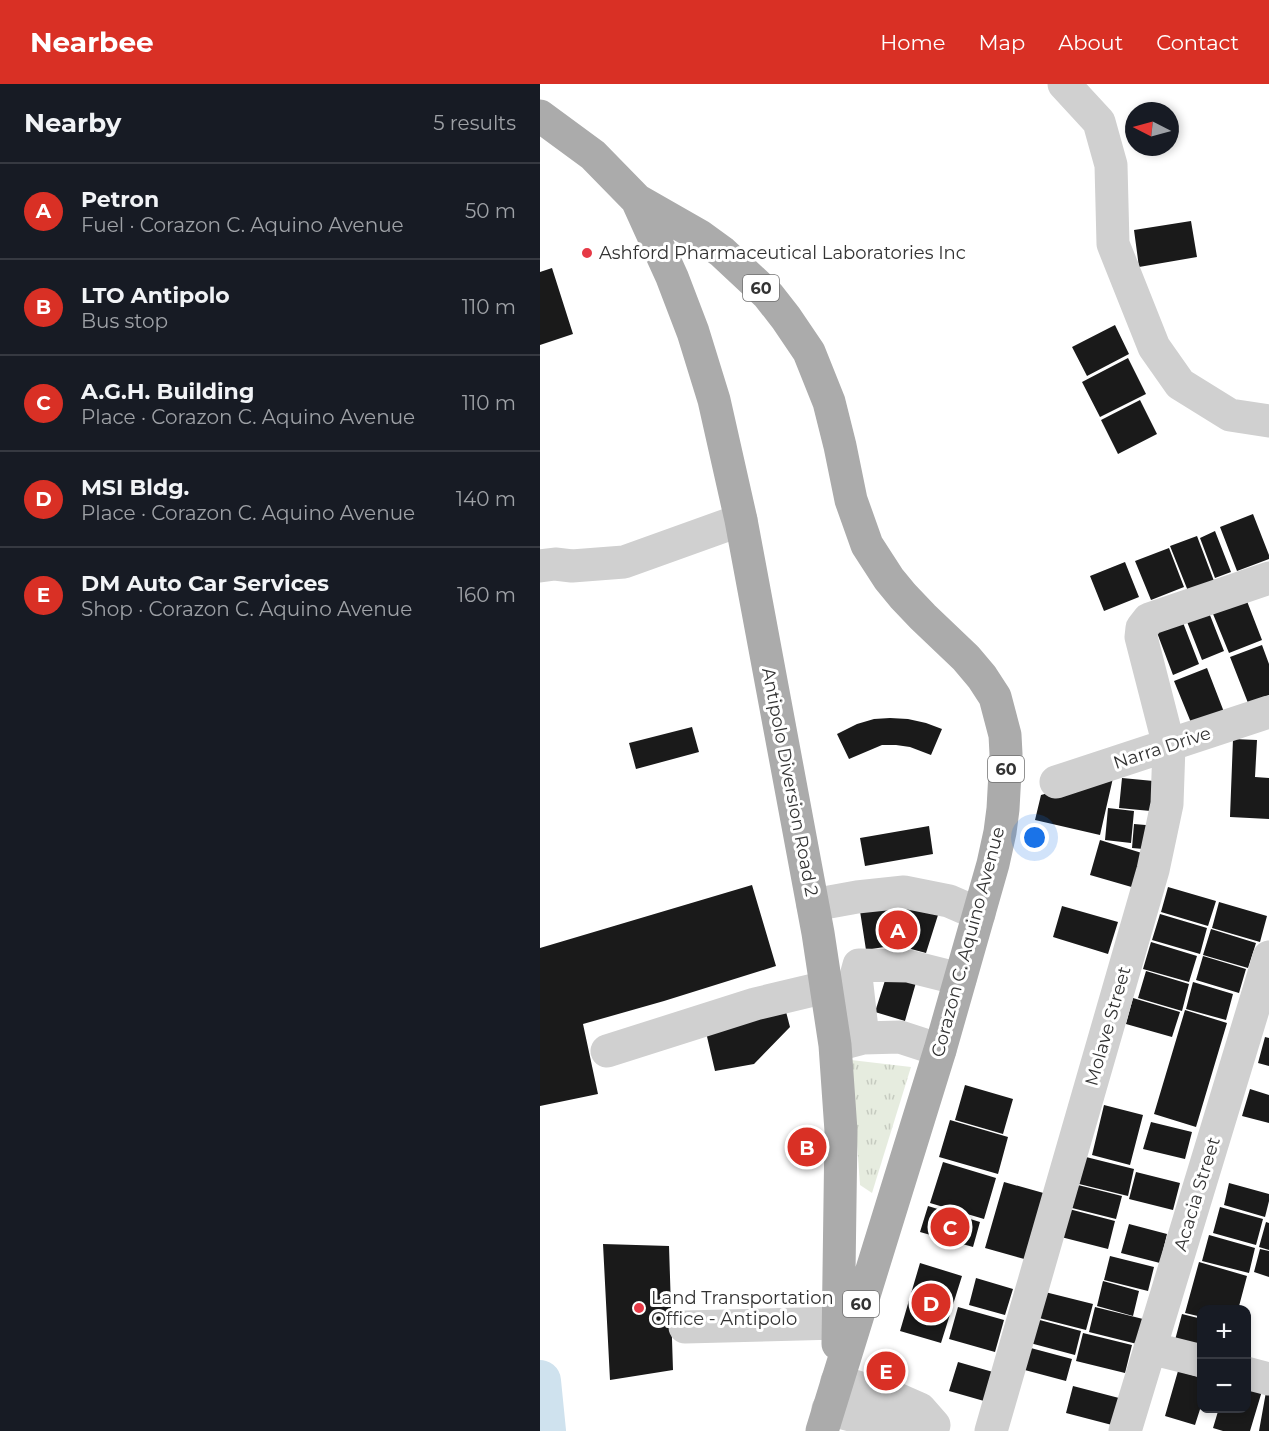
<!DOCTYPE html>
<meta charset="utf-8">
<style>
:root{--surface:#171b24;--page:#242831;--text:#f1f3f6;--muted:#9ea1a6;--line:#363941;--accent:#d93025}
body{margin:0;font-family:Montserrat,sans-serif;background:var(--page);color:var(--text)}
.controls{position:absolute;right:18px;bottom:18px;display:grid;overflow:hidden;border-radius:12px;box-shadow:0 3px 9px #0003}
.controls button{width:54px;height:54px;display:grid;place-items:center;padding:0;border:0;border-bottom:2px solid var(--line);background:var(--surface);color:var(--text);font:30px sans-serif}
.compass{position:absolute;left:585px;top:18px;width:54px;height:54px;border-radius:50%;background:var(--surface);box-shadow:0 3px 9px #0003;rotate:276deg}
.you{position:absolute;left:495px;top:754px;width:21px;height:21px;margin:-15px;border:4px solid #fff;border-radius:50%;background:#1a73e8;box-shadow:0 0 0 9px #1a73e833}
.badge{display:grid;place-items:center;width:39px;height:39px;border-radius:50%;background:var(--accent);color:#fff;font-size:20px;font-weight:700}
.pin{position:absolute;translate:-50% -50%;border:3px solid #fff;box-shadow:0 2px 6px #0006}
.list{margin:0;padding:0;list-style:none}
h2{display:flex;justify-content:space-between;align-items:center;height:78px;margin:0;padding:0 24px;font-size:26px}
h2 small{font-size:20px;font-weight:400;color:var(--muted)}
.list li{display:grid;grid-template-columns:39px 1fr auto;gap:18px;align-items:center;box-sizing:border-box;height:96px;padding:0 24px;border-top:2px solid var(--line)}
.list b{display:block;font-size:22px;white-space:nowrap}
.list p{margin:0;font-size:20px;white-space:nowrap;color:var(--muted)}
.list em{font-size:20px;font-style:normal;color:var(--muted)}
.map{position:relative;flex:none;width:729px;height:1347px;overflow:hidden}
header{display:flex;align-items:center;gap:36px;box-sizing:border-box;height:84px;padding:0 30px;background:var(--accent);color:#fff}
header strong{font-size:28px}
nav{display:flex;gap:33px;margin-inline-start:auto;font-size:21px}
main{display:flex}
aside{flex:1;background:var(--surface)}
.map>svg:first-child{display:block}
</style>
<header>
<strong>Nearbee</strong>
<nav><a>Home</a><a>Map</a><a>About</a><a>Contact</a></nav>
</header>
<main>
<aside>
<h2>Nearby<small>5 results</small></h2>
<ul class="list">
<li><span class="badge">A</span><div><b>Petron</b><p>Fuel · Corazon C. Aquino Avenue</p></div><em>50 m</em></li>
<li><span class="badge">B</span><div><b>LTO Antipolo</b><p>Bus stop</p></div><em>110 m</em></li>
<li><span class="badge">C</span><div><b>A.G.H. Building</b><p>Place · Corazon C. Aquino Avenue</p></div><em>110 m</em></li>
<li><span class="badge">D</span><div><b>MSI Bldg.</b><p>Place · Corazon C. Aquino Avenue</p></div><em>140 m</em></li>
<li><span class="badge">E</span><div><b>DM Auto Car Services</b><p>Shop · Corazon C. Aquino Avenue</p></div><em>160 m</em></li>
</ul>
</aside>
<div class="map">
<svg width="729" height="1347" viewBox="0 0 729 1347">
<defs>
<pattern id="grass-tufts" width="24" height="20" patternUnits="userSpaceOnUse" patternTransform="scale(1.5)"><rect width="24" height="20" fill="#e6ecdf"/><path d="M3 7l-1-3M5 7V3M7 7l1-3M15 17l-1-3M17 17v-4M19 17l1-3" fill="none" stroke="#c6cbc0"/></pattern>
</defs>
<rect width="100%" height="100%" fill="#fff"/>
<path fill="url(#grass-tufts)" d="M311,976L371,983L332,1109L320,1101Z"/>
<g fill="none" stroke-linecap="round" stroke-linejoin="round">
<path stroke="#cfe2ee" stroke-width="42" d="M0,1297L5,1347"/>
</g>
<path fill="#1a1a1a" d="M651,137L657,173L599,183L594,146Z
M12,184L33,250L0,261V188Z
M575,241L589,270L547,292L532,263Z
M588,274L606,310L560,333L542,298Z
M600,316L617,350L578,370L561,336Z
M713,430L729,471V475L697,487L680,443Z
M675,447L691,488L675,494L660,454Z
M657,452L674,497L648,507L630,462Z
M629,464L644,503L611,516L595,477Z
M585,478L599,513L564,527L550,492Z
M705,512L722,556L689,569L671,525Z
M666,521L684,567L662,576L644,530Z
M642,536L659,580L633,591L616,546Z
M722,561L729,580V611L708,619L690,573Z
M667,584L684,628L652,641L634,597Z
M350,634L368,635L386,639L402,645L391,671L370,663L356,661H342L309,675L297,650L317,640L334,635Z
M152,643L159,668L96,685L89,659Z
M693,655L717,656L715,693L729,694V735L690,733Z
M566,693L573,694L560,751L495,736L501,711Z
M582,694L624,698L621,728L579,724Z
M568,724L594,727L591,759L565,756Z
M594,740L617,742L615,766L592,764Z
M389,742L393,770L325,782L320,754Z
M560,756L605,770L595,804L550,791Z
M212,801L236,882L124,917L43,940L58,1010L0,1022V864Z
M628,803L676,817L668,842L621,828Z
M679,818L727,832L720,858L672,844Z
M364,821L398,831L386,869L356,861L326,866L320,827Z
M522,822L578,838L568,870L513,853Z
M620,830L667,844L660,870L612,856Z
M671,845L716,859L708,884L663,871Z
M611,858L657,872L649,898L603,885Z
M663,872L706,885L699,909L656,896Z
M348,887L377,895L365,937L335,928Z
M606,887L649,900L642,927L598,914Z
M653,898L693,910L686,936L646,925Z
M593,914L640,928L632,953L586,940Z
M244,920L250,943L214,980L175,987L165,944Z
M645,926L687,939L656,1043L614,1030Z
M725,953L729,954V982L718,979Z
M425,1001L473,1015L463,1050L415,1036Z
M710,1005L729,1011V1039L702,1032Z
M564,1021L603,1031L590,1081L552,1071Z
M410,1036L468,1053L458,1090L399,1073Z
M611,1038L652,1048L645,1075L603,1065Z
M546,1073L594,1085L588,1112L539,1100Z
M403,1078L456,1094L444,1135L390,1119Z
M596,1088L640,1099L633,1126L589,1115Z
M464,1098L507,1110L488,1176L445,1164Z
M689,1099L729,1110V1117L725,1133L684,1121Z
M538,1101L582,1112L576,1135L532,1124Z
M388,1122L440,1138L433,1163L380,1148Z
M680,1123L723,1135L716,1161L673,1149Z
M529,1125L575,1137L568,1165L521,1153Z
M726,1138L729,1139V1166L719,1163Z
M589,1140L627,1150L620,1179L581,1169Z
M669,1151L715,1164L709,1189L662,1177Z
M63,1160L129,1162L133,1286L70,1296Z
M720,1165L729,1167V1193L714,1188Z
M570,1172L614,1183L608,1207L564,1196Z
M659,1178L707,1192L698,1226H662V1233L645,1229Z
M380,1179L422,1192L401,1259L360,1247Z
M436,1194L473,1205L465,1231L429,1221Z
M563,1197L599,1207L593,1232L557,1222Z
M505,1208L553,1220L546,1246L499,1234Z
M418,1223L464,1236L455,1268L409,1255Z
M555,1223L603,1235L597,1260L549,1248Z
M642,1230L662,1235V1264L635,1256Z
M496,1235L541,1247L535,1271L490,1259Z
M543,1249L592,1261L585,1289L536,1277Z
M487,1263L532,1275L526,1297L481,1285Z
M418,1278L453,1288L444,1317L409,1307Z
M638,1287L662,1294V1319L655,1341L625,1332Z
M533,1302L579,1314L572,1341L526,1329Z
M706,1302L722,1307L710,1347H683L673,1344L679,1324H706Z
M726,1308H729V1347H719Z"/>
<g fill="none" stroke-linecap="round" stroke-linejoin="round">
<path stroke="#d0d0d0" stroke-width="33" d="M524,0L559,38L571,81L573,160L614,263L640,300L690,331L729,337
M0,482L15,480L32,482L84,478L201,436
M516,698L729,628
M273,821L317,813L364,808L409,817L439,830
M323,954L316,892L319,881L368,882L420,895
M300,960L323,954L360,953L400,966
M67,967L215,920L286,903
M145,1243L298,1239
M610,1264L662,1277
M706,1289L729,1295
M297,1297L355,1314L380,1325L394,1341
M288,1325L371,1347
M451,1347L613,786L627,720L629,662L601,553L602,544L609,535L729,494
M585,1347L729,873"/>
<path stroke="#ababab" stroke-width="33" d="M0,32L53,71L97,116L160,152L182,168L228,211L246,234L269,268L289,318L300,362L311,416L327,461L349,495L363,512L383,533L426,574L442,593L455,613L465,651L466,670L463,725L460,748L453,780L400,966L282,1347
M97,116L132,193L153,248L174,316L201,436L278,849L295,961L301,1047L298,1260"/>
</g>
<g fill="#e63946" stroke="#fff" stroke-width="2">
<circle cx="47" cy="169" r="6"/>
<circle cx="99" cy="1224" r="6"/>
</g>
<g text-anchor="middle" stroke-width="6" stroke-linejoin="round" paint-order="stroke">
<g fill="#fff" stroke="#707070" stroke-width="1.5">
<rect x="203" y="191" width="36" height="26" rx="4.5"/>
<rect x="448" y="672" width="36" height="26" rx="4.5"/>
<rect x="303" y="1207" width="36" height="26" rx="4.5"/>
</g>
<g font-size="16" font-weight="bold" fill="#333">
<text x="221" y="210">60</text>
<text x="466" y="691">60</text>
<text x="321" y="1226">60</text>
</g>
<g font-size="18" fill="#333" stroke="#fff" text-anchor="start">
<text x="59" y="175">Ashford Pharmaceutical Laboratories Inc</text>
<text x="111" y="1220">Land Transportation<tspan x="111" dy="21">Office - Antipolo</tspan></text>
</g>
<g font-size="18" fill="#333" stroke="#fff">
<text transform="translate(622 664) rotate(-18)" y="6">Narra Drive</text>
<text transform="translate(250 698) rotate(79)" y="6">Antipolo Diversion Road 2</text>
<text transform="translate(428 858) rotate(-75)" y="6">Corazon C. Aquino Avenue</text>
<text transform="translate(568 942) rotate(-74)" y="6">Molave Street</text>
<text transform="translate(657 1110) rotate(-73)" y="6">Acacia Street</text>
</g>
</g>
</svg>
<div class="controls">
<button>+</button>
<button>−</button>
</div>
<svg class="compass" viewBox="-18 -18 36 36"><path d="M0-13l5 13h-10z" fill="#e53935"/><path d="M0 13l5-13h-10z" fill="#9ea1a6"/></svg>
<div class="you"></div>
<div class="pin badge" style="left:358px;top:846px">A</div>
<div class="pin badge" style="left:267px;top:1063px">B</div>
<div class="pin badge" style="left:410px;top:1143px">C</div>
<div class="pin badge" style="left:391px;top:1219px">D</div>
<div class="pin badge" style="left:346px;top:1287px">E</div>
</div>
</main>
